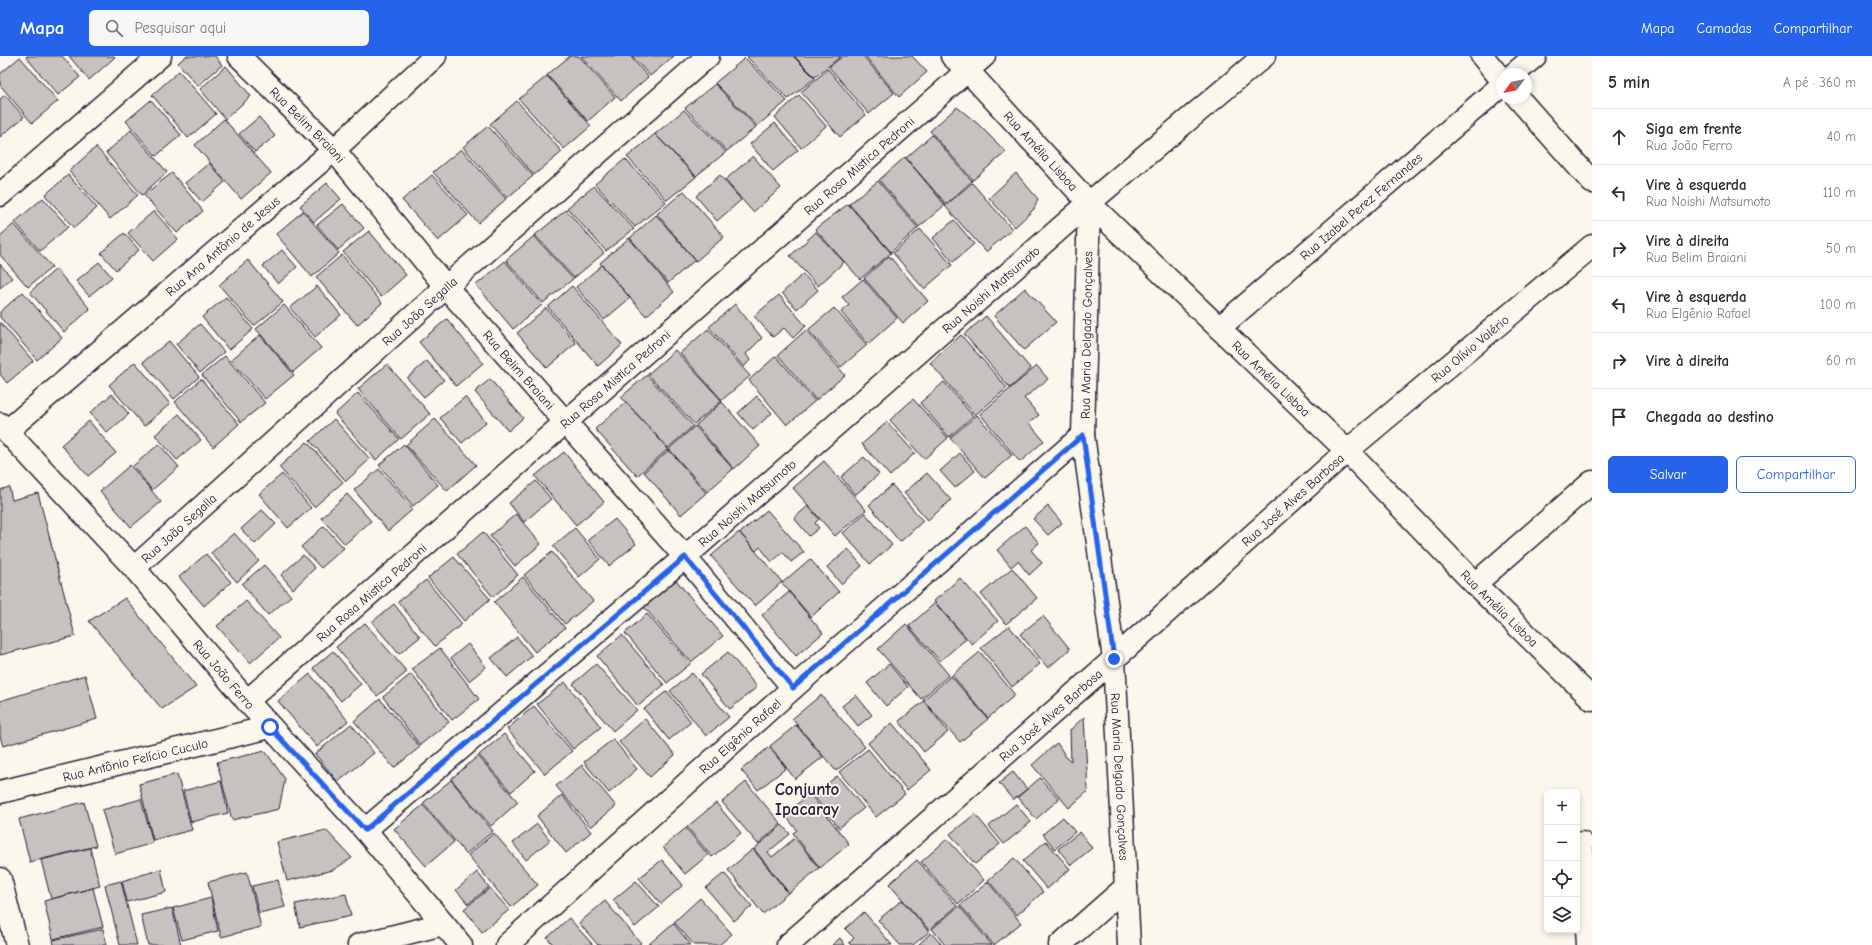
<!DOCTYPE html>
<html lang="pt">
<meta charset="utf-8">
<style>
:root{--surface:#fff;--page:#f7f7f7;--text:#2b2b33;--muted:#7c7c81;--line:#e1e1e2;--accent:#2563eb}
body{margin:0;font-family:"Comic Neue",sans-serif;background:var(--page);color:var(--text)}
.controls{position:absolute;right:12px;bottom:12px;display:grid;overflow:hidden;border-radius:6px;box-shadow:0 2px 6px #0003}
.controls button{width:36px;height:36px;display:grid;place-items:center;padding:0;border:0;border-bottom:1px solid var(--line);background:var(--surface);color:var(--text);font:20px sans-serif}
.compass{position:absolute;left:1496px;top:12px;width:36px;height:36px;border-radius:50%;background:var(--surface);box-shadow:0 2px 6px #0003;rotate:238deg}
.stop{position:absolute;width:12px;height:12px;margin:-9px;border:3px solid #2563eb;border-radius:50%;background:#fff}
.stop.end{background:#2563eb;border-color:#fff;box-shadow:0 1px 4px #0008}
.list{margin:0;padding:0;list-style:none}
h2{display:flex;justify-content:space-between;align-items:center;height:52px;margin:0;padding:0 16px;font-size:17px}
h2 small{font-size:13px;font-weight:400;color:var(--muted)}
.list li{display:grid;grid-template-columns:26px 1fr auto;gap:12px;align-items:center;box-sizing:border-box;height:56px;padding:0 16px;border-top:1px solid var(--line)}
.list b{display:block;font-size:15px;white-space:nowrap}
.list p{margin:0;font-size:13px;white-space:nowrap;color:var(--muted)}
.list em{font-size:13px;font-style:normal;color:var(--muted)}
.actions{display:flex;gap:8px;padding:12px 16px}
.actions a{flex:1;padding:9px 0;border:1px solid var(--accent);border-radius:6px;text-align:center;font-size:14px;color:var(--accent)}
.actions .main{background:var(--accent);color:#fff}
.icon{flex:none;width:22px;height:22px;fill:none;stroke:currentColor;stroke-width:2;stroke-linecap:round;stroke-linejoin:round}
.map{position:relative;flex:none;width:1592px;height:889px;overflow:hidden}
header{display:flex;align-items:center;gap:24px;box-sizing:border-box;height:56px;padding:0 20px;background:var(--accent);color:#fff}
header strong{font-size:19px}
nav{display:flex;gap:22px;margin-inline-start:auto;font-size:14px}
.search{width:280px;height:36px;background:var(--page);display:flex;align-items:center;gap:10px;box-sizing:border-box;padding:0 14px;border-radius:6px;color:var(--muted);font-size:15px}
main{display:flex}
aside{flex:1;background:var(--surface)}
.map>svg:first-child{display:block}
</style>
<header>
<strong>Mapa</strong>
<div class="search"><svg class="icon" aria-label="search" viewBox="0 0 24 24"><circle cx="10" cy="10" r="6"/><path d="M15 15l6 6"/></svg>Pesquisar aqui</div>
<nav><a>Mapa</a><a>Camadas</a><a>Compartilhar</a></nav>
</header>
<main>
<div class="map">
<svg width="1592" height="889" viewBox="0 0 1592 889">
<rect width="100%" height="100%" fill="#fbf7ec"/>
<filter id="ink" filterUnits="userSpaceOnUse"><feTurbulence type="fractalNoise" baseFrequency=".025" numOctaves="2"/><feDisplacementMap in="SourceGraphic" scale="8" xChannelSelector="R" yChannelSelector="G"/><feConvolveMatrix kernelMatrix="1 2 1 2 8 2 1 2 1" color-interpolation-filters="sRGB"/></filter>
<g filter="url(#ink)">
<path fill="#c6c2c0" stroke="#22223b" d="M27,0H62L80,21L58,39L26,1Z
M69,0H114L115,1L89,24Z
M186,0H215L222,9L198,30L178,7Z
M570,0H579L615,41L588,65L547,19Z
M581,0H630L648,21L621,45Z
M632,0H674L650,20Z
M748,0H793L815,22L788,43L747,1Z
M794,0H841L815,21Z
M843,0H863L894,37L869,58L829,11Z
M865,0H912L927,16L899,41Z
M20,1L58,45L32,67L0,29V18Z
M745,2L787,45L757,70L715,27Z
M226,10L251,40L225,63L200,33Z
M828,13L866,59L840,81L801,36Z
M179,15L216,58L188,82L152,39Z
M547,20L591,70L564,93L519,43Z
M715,28L756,71L727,95L685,52Z
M5,39L24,61L0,81V43Z
M799,39L826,70L801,92L775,61Z
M151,44L181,79L156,100L126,65Z
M517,45L562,96L534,119L490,68Z
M957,51L978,68L1006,96L973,124L930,75Z
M684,54L726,96L696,120L655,78Z
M259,61L275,80L255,96L239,78Z
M224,63L271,117L241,143L195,89Z
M775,67L798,94L773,115L750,88Z
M488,70L533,120L507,142L463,91Z
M131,74L167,116L142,139L106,97Z
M655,78L696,121L667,144L627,101Z
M932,79L972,125L946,148L906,102Z
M96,91L138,139L110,163L69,115Z
M461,93L506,143L478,167L433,116Z
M753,100L781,132L753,156L725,124Z
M905,101L945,149L919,171L879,124Z
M625,103L666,146L635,171L595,128Z
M209,107L225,126L202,146L185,127Z
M172,117L203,155L177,177L144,139Z
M1016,117L1038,143L1034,153L1015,171L989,142Z
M68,119L97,152L74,172L45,139Z
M432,119L468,159L438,185L402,144Z
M720,119L741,144L717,165L696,140Z
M878,125L918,172L891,196L849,148Z
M327,127L341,143L314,166L300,150Z
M972,127L1012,173L986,196L945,150Z
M594,130L634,173L606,195L567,152Z
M684,135L724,181L696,205L657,158Z
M43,142L68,171L40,195L15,166Z
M343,148L364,172L338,194L317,169Z
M848,148L891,197L860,223L815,173Z
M566,154L604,197L574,222L535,179Z
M154,155L178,183L153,205L128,177Z
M303,155L339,197L312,221L276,178Z
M656,159L695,204L668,227L630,182Z
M954,164L974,188L953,206L933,182Z
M14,168L52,211L28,231L0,199V180Z
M920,173L952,209L924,233L893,197Z
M369,175L406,219L381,241L343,196Z
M816,176L844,206L818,230L790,200Z
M124,177L139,194L116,214L101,197Z
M534,180L573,223L543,247L506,204Z
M629,182L674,236L646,260L600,207Z
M282,194L297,211L278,228L263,210Z
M342,199L382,247L357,269L316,221Z
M889,200L928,245L903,267L864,222Z
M248,204L283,246L254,270L219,229Z
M505,205L542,249L513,273L476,229Z
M99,206L112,221L89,240L76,225Z
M0,208L12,222L0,232Z
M602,209L630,242L604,264L576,231Z
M56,213L90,253L64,276L30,236Z
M803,218L818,234L797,253L782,237Z
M863,223L897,262L868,288L841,256L849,249L842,241Z
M317,230L341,259L315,281L290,252Z
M572,230L622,289L598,310L548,251Z
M1025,232L1056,266L1024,294L994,260Z
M23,236L62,282L37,304L0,261V256Z
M779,239L806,270L793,282L784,272L773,281L754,260Z
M226,241L253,273L229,294L202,261Z
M735,248L762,282L746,298L750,304L744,311L709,271Z
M284,249L321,292L293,316L256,273Z
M546,252L576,287L547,312L517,277Z
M834,252L867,289L841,311L808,274Z
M986,260L1031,313L1010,332L964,278Z
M447,263L483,307L456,330L419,286Z
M0,266L33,305L7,327L0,318Z
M200,268L224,296L200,317L176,288Z
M708,273L750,320L722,344L680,297Z
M806,274L845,319L816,344L778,299Z
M260,279L294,319L265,343L231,304Z
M961,279L1007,332L975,359L930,307Z
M169,285L199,321L174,343L143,306Z
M675,294L722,345L694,368L648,318Z
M225,300L265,347L241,366L202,319Z
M776,300L815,345L787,369L749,324Z
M427,305L444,324L424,341L407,322Z
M135,306L170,348L144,370L109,329Z
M387,308L430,358L401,383L358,333Z
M1037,310L1048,323L1024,342L1039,359L1029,367L1044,385L1020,406L980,358Z
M647,319L693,370L668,392L621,341Z
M201,323L239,368L213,391L175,346Z
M490,323L523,362L508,375L475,336Z
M944,326L973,360L949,381L920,347Z
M358,337L399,383L376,404L335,358Z
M112,338L129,358L107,377L90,357Z
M757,340L772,357L753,374L738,357Z
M465,341L486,366L462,387L440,362Z
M913,343L948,382L924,403L890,364Z
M626,346L668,393L637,420L595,373Z
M722,346L760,390L734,413L696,369Z
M179,358L201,384L177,404L155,379Z
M977,359L1012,399L985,422L950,382Z
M334,363L370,403L346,425L310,385Z
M435,363L476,409L447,435L406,389Z
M89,365L116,397L88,420L61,389Z
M887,366L915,397L890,420L862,388Z
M695,370L733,413L707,436L669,393Z
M307,386L343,426L314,451L279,411Z
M159,388L179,411L152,434L133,410Z
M404,388L438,429L413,450L379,409Z
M669,394L706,437L681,459L644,416Z
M564,396L604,446L576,469L535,420Z
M960,397L975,415L955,432L940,415Z
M864,401L879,418L855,439L841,421Z
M824,405L866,454L835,480L793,432Z
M130,409L161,446L131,471L100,435Z
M379,413L413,453L388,475L354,434Z
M927,417L951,444L928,464L904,437Z
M282,418L311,452L288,472L259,438Z
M536,425L551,443L524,466L509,447Z
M892,429L923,465L900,486L869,449Z
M9,431L12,444L38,437L75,580L0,599V434Z
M347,438L371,465L345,488L321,462Z
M808,450L819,463L815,467L819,472L809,480L794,462Z
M1048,450L1062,467L1048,479L1033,463Z
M262,454L276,468L255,488L241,473Z
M767,454L804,496L791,506L783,496L772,506L760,491L756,495L740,477Z
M865,457L892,489L870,508L843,477Z
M516,458L541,488L515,510L490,480Z
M615,463L636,488L609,510L588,484Z
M324,470L344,492L321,512L301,491Z
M1025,470L1039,487L1031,494L1042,507L1029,519L1018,505L1011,511L997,494Z
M575,472L600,503L579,521L553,490Z
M483,476L518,519L493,541L457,498Z
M739,476L782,526L755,550L711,500Z
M234,477L259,505L237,526L211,497Z
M848,493L862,510L841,528L827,511Z
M552,496L593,545L565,568L524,519Z
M206,498L231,526L204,550L179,521Z
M303,499L315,512L293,533L281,519Z
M454,501L490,543L464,565L428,522Z
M810,503L839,536L811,561L782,527Z
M264,509L291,540L268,559L242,528Z
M1012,512L1037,542L1006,568L981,538Z
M523,521L565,572L535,596L494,546Z
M960,522L998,565L972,588L934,545Z
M675,523L723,580L691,606L643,550Z
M426,524L462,568L435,590L398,546Z
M789,536L823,577L796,600L762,559Z
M125,542L196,631L162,653L89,565Z
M246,545L279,582L250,607L217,570Z
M935,547L966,583L940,605L909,570Z
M394,548L420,581L399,598L372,566Z
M647,558L690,608L667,627L625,577Z
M1043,560L1070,593L1048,612L1020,578Z
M365,567L407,616L377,640L336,591Z
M906,568L949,619L921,643L878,593Z
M1009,570L1040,608L1012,631L981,592Z
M622,579L664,629L638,650L597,600Z
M517,581L532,600L507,621L491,602Z
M468,588L486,611L469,625L451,602Z
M440,592L479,643L452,664L412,613Z
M333,595L361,628L341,645L313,612Z
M728,596L757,631L730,653L701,618Z
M980,596L1015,639L988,662L952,619Z
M596,608L637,654L613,675L573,628Z
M889,608L908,631L886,650L867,627Z
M692,617L729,661L706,680L670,635Z
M310,618L348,665L317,691L278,645Z
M411,618L449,666L420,689L383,641Z
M85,619L97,663L3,690L0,680V645Z
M951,620L988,663L960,686L923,644Z
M565,626L601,671L573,693L537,648Z
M667,635L691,666L669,684L644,653Z
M821,639L865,691L836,715L792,663Z
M856,639L872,659L858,670L842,650Z
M380,643L420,691L394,712L354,665Z
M924,645L948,676L924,696L899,665Z
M534,650L572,695L545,718L507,673Z
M1084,661L1088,735L1069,752L1032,709L1057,687L1066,701L1071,705L1070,674Z
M645,663L675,699L650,721L619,686Z
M892,667L931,714L907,734L868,687Z
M351,668L374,697L338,726L315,698Z
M796,669L823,701L795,723L770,690Z
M504,678L535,715L511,736L479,699Z
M613,683L637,713L609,737L584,706Z
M769,691L786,712L758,734L741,714Z
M868,693L905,738L876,761L839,716Z
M265,695L285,723L279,753L232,764L217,706Z
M478,700L518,746L491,770L451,723Z
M582,709L616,750L591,771L556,730Z
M1013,716L1027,733L1013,744L999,727Z
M177,718L192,774L153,784L139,728Z
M837,720L864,752L839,772L813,739Z
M1040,722L1059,743L1036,763L1018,741Z
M451,724L493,775L466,798L423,747Z
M221,725L228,757L191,766L183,735Z
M746,726L781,768L758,788L722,746Z
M810,738L849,788L820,812L793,777L797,774L784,758Z
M562,739L591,776L566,797L537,760Z
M141,743L153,787L115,798L102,754Z
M84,746L96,790L30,806L19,763Z
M716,747L741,777L712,801L687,771Z
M1016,748L1031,766L1004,788L989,770Z
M423,749L454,786L426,810L394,773Z
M975,758L1000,788L975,808L950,778Z
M1063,761L1075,776L1055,793L1043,778Z
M537,768L550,784L526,804L513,787Z
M782,769L790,778L768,796L772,801L795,782L819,812L789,837L754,793Z
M686,772L708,799L685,818L663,791Z
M326,774L352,802L333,814L287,825L277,786Z
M1080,776L1092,792L1071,809L1058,793Z
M494,777L538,829L511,851L468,799Z
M947,783L984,824L958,848L921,806Z
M1046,785L1070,813L1047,833L1023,805Z
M90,792L100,830L51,843L41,804Z
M753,793L788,837L763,858L728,814Z
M1014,802L1043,836L1017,859L988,824Z
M662,804L683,829L661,848L639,822Z
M917,804L957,850L929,874L889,828Z
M161,813L166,836L127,846L122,825Z
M247,816L261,871L221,881L208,826Z
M477,816L489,831L468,848L456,834Z
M724,817L752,850L734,865L706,832Z
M278,824L285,851L259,857L252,830Z
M121,825L137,889H120L105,829Z
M636,825L659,851L635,871L613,844Z
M988,826L1021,867L994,889L960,849Z
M93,832L103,871L53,883L44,845Z
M490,832L509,854L482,876L464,853Z
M346,838L351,860L300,871L295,848Z
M211,842L218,875L182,884L173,852Z
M700,842L732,878L719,889H694L674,866Z
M902,844L929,876L913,889H900L878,864Z
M605,845L641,887L638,889H598L579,867Z
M959,850L992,889H945L932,873Z
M172,852L181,889H148L141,859Z
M864,856L892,889H851L849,887L854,882L845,873Z
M569,862L593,889H554L547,882Z
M673,867L691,889H648Z
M103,873L107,889H54L53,884Z
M931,877L942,889H918Z
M840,882L845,889H832Z"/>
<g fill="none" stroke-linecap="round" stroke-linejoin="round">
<defs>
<g id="minor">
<path id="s1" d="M239,0L334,94L446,231L685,501L793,632"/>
<path id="s2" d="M952,0L968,15L1089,147L1347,395L1475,528L1592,643"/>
<path d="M1482,0L1502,24"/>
<path d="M1514,18L1535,0"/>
<path d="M1518,42L1592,126"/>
<path d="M0,139L160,0"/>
<path id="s3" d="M1089,147L1083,379L1114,603L1129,889"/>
<path id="s4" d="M1219,272L1502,29"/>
<path id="s5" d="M0,368L134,512L247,645L365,774L461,889"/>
<path id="s6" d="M7,375L334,94L435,0"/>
<path id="s7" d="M134,512L446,231L708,0"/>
<path d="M1475,528L1592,426"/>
<path id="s8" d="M247,645L984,0"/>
<path id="s9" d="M0,736L270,671"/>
<path id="s10" d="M365,774L685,501L1089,147L1264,0"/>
<path d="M1582,787L1588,889"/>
<path d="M0,823L17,889"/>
<path d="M359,889L443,868"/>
<path id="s11" d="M507,889L793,632L1083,379"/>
<path id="s12" d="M788,889L1114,603L1347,395L1592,190"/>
<path d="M1060,889L1126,831"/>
</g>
</defs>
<use href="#minor" stroke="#22223b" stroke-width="25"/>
<use href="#minor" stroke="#fbf7ec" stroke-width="22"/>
</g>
</g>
<g fill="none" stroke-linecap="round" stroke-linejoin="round" filter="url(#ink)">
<path stroke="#2563eb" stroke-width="5" d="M270,671L365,774L685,501L793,632L1083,379L1114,603"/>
</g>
<g text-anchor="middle" stroke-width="4" stroke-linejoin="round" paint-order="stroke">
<g font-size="13" fill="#22223b" stroke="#fbf7ec">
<text dy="5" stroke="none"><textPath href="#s1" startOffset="97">Rua Belim Braiani</textPath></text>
<text dy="5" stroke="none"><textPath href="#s2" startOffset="130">Rua Amélia Lisboa</textPath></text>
<text dy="5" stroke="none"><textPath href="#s8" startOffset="813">Rua Rosa Mistica Pedroni</textPath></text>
<text dy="5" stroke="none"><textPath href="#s4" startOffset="187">Rua Izabel Perez Fernandes</textPath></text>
<text dy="5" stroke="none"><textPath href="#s6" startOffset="284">Rua Ana Antônio de Jesus</textPath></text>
<text dy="5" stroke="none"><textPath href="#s10" startOffset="827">Rua Noishi Matsumoto</textPath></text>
<text dy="5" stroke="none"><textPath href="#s7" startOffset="384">Rua João Segalla</textPath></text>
<text transform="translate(1086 279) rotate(-89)" y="5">Rua Maria Delgado Gonçalves</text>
<text dy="5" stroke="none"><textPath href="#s12" startOffset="906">Rua Olívio Valério</textPath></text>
<text dy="5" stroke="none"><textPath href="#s1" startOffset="421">Rua Belim Braiani</textPath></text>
<text dy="5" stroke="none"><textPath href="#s8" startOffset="489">Rua Rosa Mistica Pedroni</textPath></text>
<text dy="5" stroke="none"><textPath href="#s2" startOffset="454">Rua Amélia Lisboa</textPath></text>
<text dy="5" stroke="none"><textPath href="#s12" startOffset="673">Rua José Alves Barbosa</textPath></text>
<text dy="5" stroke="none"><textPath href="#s10" startOffset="503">Rua Noishi Matsumoto</textPath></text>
<text dy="5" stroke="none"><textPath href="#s7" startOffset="60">Rua João Segalla</textPath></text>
<text dy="5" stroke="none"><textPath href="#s8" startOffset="165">Rua Rosa Mistica Pedroni</textPath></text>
<text dy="5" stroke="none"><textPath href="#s2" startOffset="778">Rua Amélia Lisboa</textPath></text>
<text dy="5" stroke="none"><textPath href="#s5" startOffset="336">Rua João Ferro</textPath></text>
<text dy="5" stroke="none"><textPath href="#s12" startOffset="349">Rua José Alves Barbosa</textPath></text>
<text dy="5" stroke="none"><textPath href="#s11" startOffset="313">Rua Elgênio Rafael</textPath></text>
<text dy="5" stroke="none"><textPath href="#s9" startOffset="139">Rua Antônio Felício Cuculo</textPath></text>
<text dy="5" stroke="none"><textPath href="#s3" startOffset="576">Rua Maria Delgado Gonçalves</textPath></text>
</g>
<g font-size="17" font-weight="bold" fill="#22223b" stroke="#fbf7ec">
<text x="807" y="739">Conjunto<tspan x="807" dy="20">Ipacaray</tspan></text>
</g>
</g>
</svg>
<div class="controls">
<button>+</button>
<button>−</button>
<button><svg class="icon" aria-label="locate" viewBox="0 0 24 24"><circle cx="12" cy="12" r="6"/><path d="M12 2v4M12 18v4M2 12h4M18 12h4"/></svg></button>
<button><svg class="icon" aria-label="layers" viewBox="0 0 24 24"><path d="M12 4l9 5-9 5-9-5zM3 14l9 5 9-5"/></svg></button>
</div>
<svg class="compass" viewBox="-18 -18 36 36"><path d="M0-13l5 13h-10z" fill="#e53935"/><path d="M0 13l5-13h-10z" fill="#7c7c81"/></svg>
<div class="stop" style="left:270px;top:671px"></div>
<div class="stop end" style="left:1114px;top:603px"></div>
</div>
<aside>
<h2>5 min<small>A pé · 360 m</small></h2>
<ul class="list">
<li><svg class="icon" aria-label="ahead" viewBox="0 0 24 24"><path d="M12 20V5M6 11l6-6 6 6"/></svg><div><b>Siga em frente</b><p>Rua João Ferro</p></div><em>40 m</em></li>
<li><svg class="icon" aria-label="left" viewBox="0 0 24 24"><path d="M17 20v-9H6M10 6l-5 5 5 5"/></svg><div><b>Vire à esquerda</b><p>Rua Noishi Matsumoto</p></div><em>110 m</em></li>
<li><svg class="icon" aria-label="right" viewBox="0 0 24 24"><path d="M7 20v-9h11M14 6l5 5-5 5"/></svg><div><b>Vire à direita</b><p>Rua Belim Braiani</p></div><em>50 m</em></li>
<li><svg class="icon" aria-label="left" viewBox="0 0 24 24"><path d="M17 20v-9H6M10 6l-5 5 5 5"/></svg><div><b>Vire à esquerda</b><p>Rua Elgênio Rafael</p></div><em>100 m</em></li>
<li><svg class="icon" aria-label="right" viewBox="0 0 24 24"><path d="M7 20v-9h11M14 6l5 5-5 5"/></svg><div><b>Vire à direita</b></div><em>60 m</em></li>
<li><svg class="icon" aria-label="arrive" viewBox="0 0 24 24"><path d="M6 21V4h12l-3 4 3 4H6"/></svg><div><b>Chegada ao destino</b></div></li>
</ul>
<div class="actions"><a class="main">Salvar</a><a>Compartilhar</a></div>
</aside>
</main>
